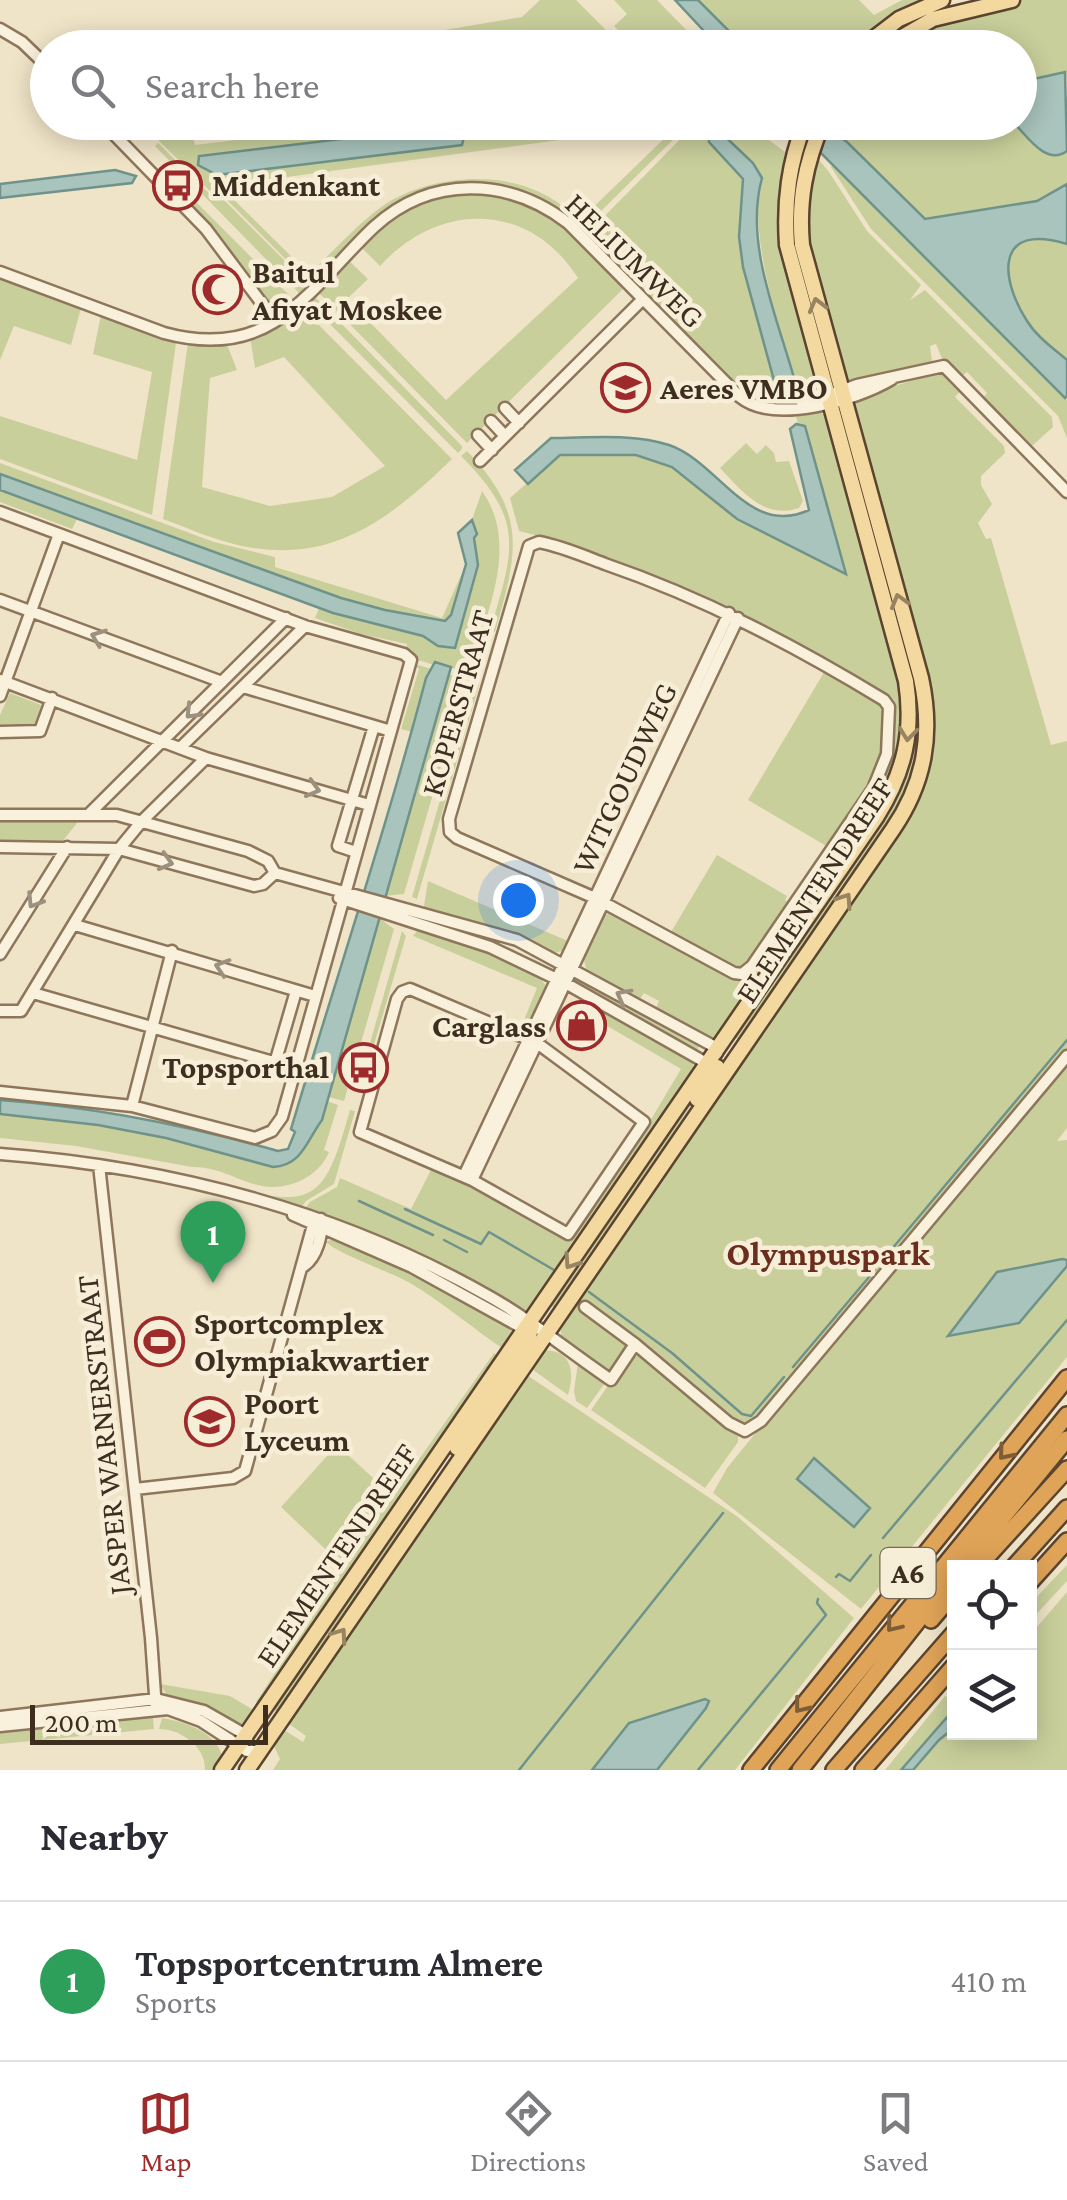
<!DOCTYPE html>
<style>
:root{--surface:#fff;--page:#f7f7f7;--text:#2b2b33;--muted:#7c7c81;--line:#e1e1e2;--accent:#9e2a2b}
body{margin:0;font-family:"Crimson Pro",serif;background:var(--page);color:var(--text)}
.controls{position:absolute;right:30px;bottom:30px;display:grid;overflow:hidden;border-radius:0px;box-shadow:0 5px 25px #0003}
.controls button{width:90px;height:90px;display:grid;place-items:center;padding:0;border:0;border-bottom:2px solid var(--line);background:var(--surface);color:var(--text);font:50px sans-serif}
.scale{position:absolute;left:30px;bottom:25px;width:238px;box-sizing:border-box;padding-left:10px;border:5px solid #3d2e20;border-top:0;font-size:28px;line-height:35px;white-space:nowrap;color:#3d2e20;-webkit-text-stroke:8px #f7eed8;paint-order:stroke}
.you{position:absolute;left:518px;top:900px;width:35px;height:35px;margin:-25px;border:8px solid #fff;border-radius:50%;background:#1a73e8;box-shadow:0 0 0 15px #1a73e833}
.badge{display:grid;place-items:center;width:65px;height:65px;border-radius:50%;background:var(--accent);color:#fff;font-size:32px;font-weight:700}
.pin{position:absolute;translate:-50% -82px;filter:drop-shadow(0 2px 5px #0008)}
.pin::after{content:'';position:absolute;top:52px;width:35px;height:30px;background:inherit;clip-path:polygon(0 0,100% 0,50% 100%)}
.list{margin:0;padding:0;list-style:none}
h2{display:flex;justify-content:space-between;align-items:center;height:130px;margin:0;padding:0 40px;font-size:42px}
h2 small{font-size:32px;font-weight:400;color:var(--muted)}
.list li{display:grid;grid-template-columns:65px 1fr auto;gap:30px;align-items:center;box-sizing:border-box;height:160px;padding:0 40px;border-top:2px solid var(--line)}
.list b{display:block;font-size:38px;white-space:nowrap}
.list p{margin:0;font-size:32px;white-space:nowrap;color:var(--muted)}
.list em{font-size:32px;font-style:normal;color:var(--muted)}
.icon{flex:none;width:55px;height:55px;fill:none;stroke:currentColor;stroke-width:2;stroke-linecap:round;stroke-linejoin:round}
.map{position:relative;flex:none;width:1067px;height:1770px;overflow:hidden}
.search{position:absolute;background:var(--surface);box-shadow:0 5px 25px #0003;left:30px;right:30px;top:30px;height:110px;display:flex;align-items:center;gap:25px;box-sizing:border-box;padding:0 35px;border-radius:55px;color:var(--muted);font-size:38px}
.sheet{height:290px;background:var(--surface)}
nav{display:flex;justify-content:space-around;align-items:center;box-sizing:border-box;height:140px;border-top:2px solid var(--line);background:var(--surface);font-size:28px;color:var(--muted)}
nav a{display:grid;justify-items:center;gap:5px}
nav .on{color:var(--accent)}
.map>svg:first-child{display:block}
</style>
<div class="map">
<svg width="1067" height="1770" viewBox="0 0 1067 1770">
<rect width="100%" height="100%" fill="#f0e4c8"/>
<path fill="#c9cf9b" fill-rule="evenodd" d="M540,0H576L623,47H404L403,37L522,17Z
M614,0H657L703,47H635L614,26L627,14Z
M698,0H859L874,15L902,0H931L866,33L849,48L745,47Z
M1022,0H1067V80L1065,72L1020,82V48H890L926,26Z
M379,122L493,123H489L502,138C548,132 632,112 673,131L678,123H690L588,224L634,272L631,281C605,256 579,229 551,207C535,194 513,188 493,185C415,172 361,236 311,285L224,197L217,198L159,141L158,123H250L258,129L193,137L195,145ZM449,126L198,165L200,156ZM648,128L672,131L581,219C570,212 560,203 549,197C502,169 429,175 384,205C357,224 333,252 309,274L220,186Z
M827,122L1014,123L1046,155L1067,151V184L1037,201L925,219L847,142L825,126Z
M696,123H751L762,135L785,152L783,194L819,386L811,397L776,405L748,396L648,297L657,286L594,227ZM738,172L759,187C753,253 777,315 794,378L775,384L743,267L739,237L743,179Z
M158,143L216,200L223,199L310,286L301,295L155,146Z
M814,154L829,172L867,231L921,285L910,300L925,290L1052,417L1053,427L1033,445L1030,446L983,398L987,393L967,372L962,376L943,361L936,344L930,346L932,362L854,382L846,380L812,272L804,225Z
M143,157L176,189L180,186L295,301L275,313Z
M833,164L1064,398L1067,396V438L1058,416L871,229L831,167Z
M458,192L511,196L557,219L622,282V290L467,443L316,290L347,259L368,279L347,299L446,400L578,278C529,201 439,201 380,266L360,246C395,212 412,205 458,192Z
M1039,237L1067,244V360C1057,351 1046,343 1036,333C1013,309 988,244 1039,237Z
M0,277L81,308L71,345L14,326L0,360Z
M314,296L462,446V449L458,453L306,300Z
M300,306L452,459C387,522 326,569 230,543C207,537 185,527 163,519L188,343L226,342L237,370L210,378L202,487L270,506L332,497L385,466L284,357L255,368L250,337Z
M101,315L176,343L152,515L0,459V416L137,460L152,372L93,354Z
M943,371L962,389L955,397L1004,446L1005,453L981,476V485L992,504L978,523L986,539L991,538L1051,745L1067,741V1128L1057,1141L1067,1140V1260L1062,1259L980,1292L948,1335L1019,1323L1067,1266V1357L861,1609L713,1493L727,1468L758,1430L750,1423L736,1422L661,1358L584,1300L578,1307L632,1345L587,1408L576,1401L574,1391L579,1356L563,1341L559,1325L902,823L931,741L851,405L859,397Z
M817,411L827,416L903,686L906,723L889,788L721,1035L712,1039L656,1008L659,1001L644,993L640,999L586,969L583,955L602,916L613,911L744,984L865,807L892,746L893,709C867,682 836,666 804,648C716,598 618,555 519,531L510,498L559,455H636L672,467L704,492L845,573L806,426L798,425L796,415Z
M746,443L757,454L766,445L774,453L776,462L789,461L803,501L799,508C764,520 742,491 720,468Z
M467,451C529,515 517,554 495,632L490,631C514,549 526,521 461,456Z
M0,463L214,542L275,557V567L442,618L466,564L451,615L446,621L385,610L341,598L0,474Z
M0,490L77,519L72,529L0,502Z
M482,491C521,546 485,617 468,674L436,662L434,665L415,659L413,653L406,650L407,644L361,634L315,618L319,608C351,621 385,626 419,635C432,639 441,646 455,648L478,565L473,538L477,534L472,520Z
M862,494L870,511L920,691L923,729L910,791L742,1042L731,1035L888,806L914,719Z
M414,664L432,669L426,678L412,732L401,729L419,669Z
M826,669L882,704L885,709C883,776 864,794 828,847L748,800Z
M449,674L462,678L449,723L453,725L404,894L384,896Z
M474,683L479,685L417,899L412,897Z
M10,693L41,705L36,723L0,725V715Z
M0,818H74L77,823L62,842L0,843Z
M717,855L787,896L785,900L789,903L748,964L740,969L732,968L671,932Z
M428,881L568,941L563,951L552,953L423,912Z
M378,917L394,929L344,1101L328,1097Z
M419,928C448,936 536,962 547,988L530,1025L520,1030L537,988L413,936Z
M402,931L406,936L370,1058L366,1057Z
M573,980L583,982L701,1043L696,1052Z
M583,997L690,1058L696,1071L530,1310L519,1309C450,1271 381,1231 304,1210L310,1202L337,1187L340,1178L411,1209L433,1166L569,1239L650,1121L681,1069L573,1006Z
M698,1083L703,1087L558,1310L550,1305Z
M327,1101L338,1105L324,1150L329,1152C319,1177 288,1191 262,1186C236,1181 222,1167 192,1167L76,1146L0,1138V1114L98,1125L166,1138L259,1163L298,1158L322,1120Z
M350,1110L355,1111L334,1184L306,1201L300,1209L223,1188V1185C316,1211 325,1199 350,1110Z
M335,1238L398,1265L508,1324L513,1335L505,1350C473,1329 444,1303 410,1283C389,1271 340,1255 326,1242Z
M543,1350C572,1350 575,1372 568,1395L529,1367Z
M494,1353L501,1357L262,1705L256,1702L344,1567L281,1507L337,1445L393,1496Z
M643,1354L738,1436V1442L705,1488L591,1410L626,1360Z
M524,1373L738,1517L854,1618L735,1770H657L706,1708L629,1723L592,1770H273L280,1759L273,1744L281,1728L303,1742L306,1736L285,1721Z
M472,1417L415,1507L400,1540L281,1714L273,1709L324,1635L335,1613Z
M1067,1565V1581L1030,1621V1604Z
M1067,1592V1770H913L939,1740L954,1727V1732H1030V1635Z
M160,1684L230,1696L257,1712L248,1722L234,1725L168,1697Z
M945,1696L954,1703V1722L947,1717L901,1770H885Z
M153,1718L154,1729L0,1744V1728Z
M162,1718C185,1722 214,1731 222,1755L217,1770H205C206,1747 181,1729 159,1729Z"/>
<path fill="#a9c4bc" stroke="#6f938a" stroke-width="2.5" d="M675,0H698L745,47H719Z
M1065,72L1067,151C1046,166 1028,137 1014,123L1020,122V82Z
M493,123V122L626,123L501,138L487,123Z
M791,123H821L847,142L925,219L1037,201L1067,184V244C997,222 998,276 1027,321C1037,337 1053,348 1067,360V396L1065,398Z
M449,126L464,137L462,145L217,175L198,165L199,156Z
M716,128L753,163L762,178C744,242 777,317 794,378L792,386L787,390L775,384L743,267L739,237L743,179L709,142V130Z
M115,170L136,176L132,183L0,198V184Z
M796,424L805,426L846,574L737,519L672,467L636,455H560L528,484L515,470L551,438C588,438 633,433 669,445C719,462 749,538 809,510L790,429Z
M0,474L341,598L385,610L445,621L451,615L466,564L458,533L472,520L477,534L474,538L478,565L455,648L438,646L423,636L333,613L0,490Z
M435,662L451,667L322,1120C307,1140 302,1166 273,1167L166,1138L98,1125L0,1114V1100C95,1107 186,1125 278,1151L288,1149L295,1132L291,1129C336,978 386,830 426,678Z
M1062,1259L1067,1260V1266L1019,1323L948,1336L997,1272Z
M814,1458L870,1508L854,1527L797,1479Z
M705,1699L709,1701L706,1708L657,1770H592L629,1723Z
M948,1716L954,1722V1728L939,1740L913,1770H901Z"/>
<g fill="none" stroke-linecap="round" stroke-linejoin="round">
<path stroke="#6f938a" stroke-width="2.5" d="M359,1201L433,1235
M405,1209L481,1244L489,1232L554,1270
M444,1240L467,1252
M881,1262L1067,1040
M589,1292L672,1353L742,1414L751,1416L784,1377
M793,1367L875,1270
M883,1538L1067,1320
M836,1577L839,1574L850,1581L871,1555
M519,1770L723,1513
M698,1770L826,1615L817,1603L818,1599"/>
<defs>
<path id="minor" d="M0,29L22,42L48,67
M102,122L206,229L275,321
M0,272L164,333C201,343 240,343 274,322C312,298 341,258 374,227C431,175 508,177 568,223L740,397C774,425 857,400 892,379
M802,405L857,385L944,366L1067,492
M505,408L519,423
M491,421L505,436
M478,435L492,450
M480,461L643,299
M0,512L305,626L404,654L411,660L282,1117L272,1131L255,1138L132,1106L0,1092
M539,542C561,546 584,556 605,564C704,598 795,646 884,700L889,707L887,754L873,789L752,966L742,974L734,973L595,898L457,838L450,832L449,819L527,553L529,546Z
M0,600L222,682
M0,680L206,758L369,805
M243,687L391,731
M0,696L59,534
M0,732L40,731L52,698
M180,748L305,626
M90,813L286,618
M0,815H117L248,851L268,861L275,873L517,940L717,1048V1053
M0,847L119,849L254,886L263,884L275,873
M356,852L338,846L374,726
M339,898L490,947L567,984L710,1065
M75,925L315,996
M0,954L67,847
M410,989L537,1043L644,1122L568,1234L472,1180L360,1132L397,999L402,992Z
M33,993L294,1068
M0,1011H21L119,849L142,821L206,758
M275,1063L296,991
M132,1106L172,951
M0,1154C172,1167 342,1212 492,1298C534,1322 571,1353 611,1380L635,1344
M99,1165L151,1638L156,1709
M464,1176L729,613
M472,1180L738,618
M293,1215L412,1267L528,1331
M585,1307L635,1344L729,1423L745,1431L761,1421L1067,1056
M135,1489L233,1478L245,1471L313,1225L321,1219C323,1234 317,1257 304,1266
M0,1717L156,1699L204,1711L246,1735L247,1739
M0,1726L168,1709L201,1721L247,1751H261"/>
<path id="major" d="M861,48L899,19L942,0
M883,48L933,19L1012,0
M697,1099L717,1067
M457,1448L527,1342L532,1326
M222,1770L877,816C904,773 914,732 906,681L787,245C784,201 789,163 805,122
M247,1770L893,829C925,782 933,734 921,678L802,245C798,201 805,164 823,122"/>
<path id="highway" d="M961,1568L1067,1439
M977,1568L1067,1469
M1013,1568L1067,1508
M1030,1582L1067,1541
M931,1620L954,1593
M751,1770L1067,1378
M778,1770L1067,1415
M800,1770L954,1575
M834,1770L954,1633
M863,1770L954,1666"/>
</defs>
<use href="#minor" stroke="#8d765c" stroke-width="15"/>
<use href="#major" stroke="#5b4430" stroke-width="19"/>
<use href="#highway" stroke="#5b4430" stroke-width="20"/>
<use href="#minor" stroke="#faf1dc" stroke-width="10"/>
<use href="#major" stroke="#f3d9a0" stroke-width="14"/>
<use href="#highway" stroke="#e0a458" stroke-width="15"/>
</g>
<defs><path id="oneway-chevron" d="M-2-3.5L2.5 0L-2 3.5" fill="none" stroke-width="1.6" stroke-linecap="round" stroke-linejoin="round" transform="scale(2.5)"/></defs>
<g stroke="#988460">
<use href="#oneway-chevron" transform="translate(817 305) rotate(-105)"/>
<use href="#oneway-chevron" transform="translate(899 601) rotate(-106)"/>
<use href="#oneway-chevron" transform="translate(908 734) rotate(96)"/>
<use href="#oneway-chevron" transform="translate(845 900) rotate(-56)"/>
<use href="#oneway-chevron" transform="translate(571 1262) rotate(124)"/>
<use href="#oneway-chevron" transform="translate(340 1635) rotate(-55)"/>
</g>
<g stroke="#9c907e">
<use href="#oneway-chevron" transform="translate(98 637) rotate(-159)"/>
<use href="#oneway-chevron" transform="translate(192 712) rotate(134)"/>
<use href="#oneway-chevron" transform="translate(313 789) rotate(16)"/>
<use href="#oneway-chevron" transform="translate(166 862) rotate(16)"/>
<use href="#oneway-chevron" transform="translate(34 901) rotate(122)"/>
<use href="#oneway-chevron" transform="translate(222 967) rotate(-162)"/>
<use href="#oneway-chevron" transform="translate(623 996) rotate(-152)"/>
</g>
<g stroke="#7e5d36">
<use href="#oneway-chevron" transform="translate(1005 1453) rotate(130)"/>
<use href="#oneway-chevron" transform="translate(893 1625) rotate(129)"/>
<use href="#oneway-chevron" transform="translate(801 1706) rotate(128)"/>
</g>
<defs>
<symbol id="bus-ring" viewBox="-11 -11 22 22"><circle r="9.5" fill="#f7eed8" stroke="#9e2a2b" stroke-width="1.5"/><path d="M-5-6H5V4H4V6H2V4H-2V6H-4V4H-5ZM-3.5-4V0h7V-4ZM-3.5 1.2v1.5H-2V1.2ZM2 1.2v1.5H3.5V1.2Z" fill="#9e2a2b"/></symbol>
<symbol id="mosque-ring" viewBox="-11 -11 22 22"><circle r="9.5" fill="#f7eed8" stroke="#9e2a2b" stroke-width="1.5"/><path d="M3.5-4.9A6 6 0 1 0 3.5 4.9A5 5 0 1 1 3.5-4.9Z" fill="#9e2a2b"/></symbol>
<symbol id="school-ring" viewBox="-11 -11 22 22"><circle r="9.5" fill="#f7eed8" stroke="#9e2a2b" stroke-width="1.5"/><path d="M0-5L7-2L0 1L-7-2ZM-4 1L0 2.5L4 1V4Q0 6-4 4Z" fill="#9e2a2b"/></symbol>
<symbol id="shop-ring" viewBox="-11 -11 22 22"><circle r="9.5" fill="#f7eed8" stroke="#9e2a2b" stroke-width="1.5"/><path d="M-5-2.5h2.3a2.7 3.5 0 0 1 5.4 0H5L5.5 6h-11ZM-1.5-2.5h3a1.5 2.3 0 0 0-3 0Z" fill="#9e2a2b"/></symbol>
<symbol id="stadium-ring" viewBox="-11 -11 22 22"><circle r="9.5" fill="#f7eed8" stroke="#9e2a2b" stroke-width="1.5"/><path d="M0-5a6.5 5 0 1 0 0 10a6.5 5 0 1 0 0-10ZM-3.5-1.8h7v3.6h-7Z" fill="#9e2a2b"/></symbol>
</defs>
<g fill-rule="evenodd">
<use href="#bus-ring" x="150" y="158" width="55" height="55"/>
<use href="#mosque-ring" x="190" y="262" width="55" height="55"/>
<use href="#school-ring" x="598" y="360" width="55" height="55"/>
<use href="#shop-ring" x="554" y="998" width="55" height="55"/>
<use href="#bus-ring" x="336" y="1040" width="55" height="55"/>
<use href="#stadium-ring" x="132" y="1314" width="55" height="55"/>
<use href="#school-ring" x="182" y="1394" width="55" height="55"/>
</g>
<g text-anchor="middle" stroke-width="9" stroke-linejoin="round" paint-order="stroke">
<rect fill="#f7eed8" stroke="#756857" stroke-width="2.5" x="880.5" y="1548" width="55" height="50" rx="8"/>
<g font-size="30" font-weight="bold" fill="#3d2e20">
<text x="908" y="1583">A6</text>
</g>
<g font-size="32" font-weight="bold" fill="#3d2e20" stroke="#f7eed8" text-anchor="start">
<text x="212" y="196">Middenkant</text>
<text x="252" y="283">Baitul<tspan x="252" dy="37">Afiyat Moskee</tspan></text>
<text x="660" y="399">Aeres VMBO</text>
<text x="546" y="1037" text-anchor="end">Carglass</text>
<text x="329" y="1078" text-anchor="end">Topsporthal</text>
<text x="194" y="1334">Sportcomplex<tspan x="194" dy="37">Olympiakwartier</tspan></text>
<text x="244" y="1414">Poort<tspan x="244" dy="37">Lyceum</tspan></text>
</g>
<g font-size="32" fill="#3d2e20" stroke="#f7eed8">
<text transform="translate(635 260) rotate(44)" y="11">HELIUMWEG</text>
<text transform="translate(457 703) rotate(-74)" y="11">KOPERSTRAAT</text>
<text transform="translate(624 778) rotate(-65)" y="11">WITGOUDWEG</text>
<text transform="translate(814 890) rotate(-57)" y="11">ELEMENTENDREEF</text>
<text transform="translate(103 1435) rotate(-96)" y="11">JASPER WARNERSTRAAT</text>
<text transform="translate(336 1555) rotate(-56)" y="11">ELEMENTENDREEF</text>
</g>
<g font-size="35" font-weight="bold" fill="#6b2e1e" stroke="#f7eed8">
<text x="828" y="1265">Olympuspark</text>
</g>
</g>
</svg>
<div class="controls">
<button><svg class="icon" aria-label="locate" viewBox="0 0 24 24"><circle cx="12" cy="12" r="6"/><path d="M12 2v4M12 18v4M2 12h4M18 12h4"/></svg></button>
<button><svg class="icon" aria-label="layers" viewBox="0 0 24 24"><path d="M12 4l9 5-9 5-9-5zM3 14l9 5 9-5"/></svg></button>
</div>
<div class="scale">200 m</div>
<div class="you"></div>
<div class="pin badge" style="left:213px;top:1283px;background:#2e9e5b">1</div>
<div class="search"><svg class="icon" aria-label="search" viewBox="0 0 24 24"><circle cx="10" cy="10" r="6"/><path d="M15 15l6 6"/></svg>Search here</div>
</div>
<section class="sheet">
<h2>Nearby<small></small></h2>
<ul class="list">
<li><span class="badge" style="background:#2e9e5b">1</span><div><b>Topsportcentrum Almere</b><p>Sports</p></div><em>410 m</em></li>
</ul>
</section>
<nav>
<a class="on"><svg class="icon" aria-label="map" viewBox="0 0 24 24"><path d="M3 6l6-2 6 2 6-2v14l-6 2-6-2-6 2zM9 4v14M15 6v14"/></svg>Map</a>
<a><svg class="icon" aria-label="directions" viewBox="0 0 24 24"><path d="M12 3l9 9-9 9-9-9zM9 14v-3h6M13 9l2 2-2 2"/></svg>Directions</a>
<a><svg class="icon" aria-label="saved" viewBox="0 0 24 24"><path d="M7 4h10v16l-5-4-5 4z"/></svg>Saved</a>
</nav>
